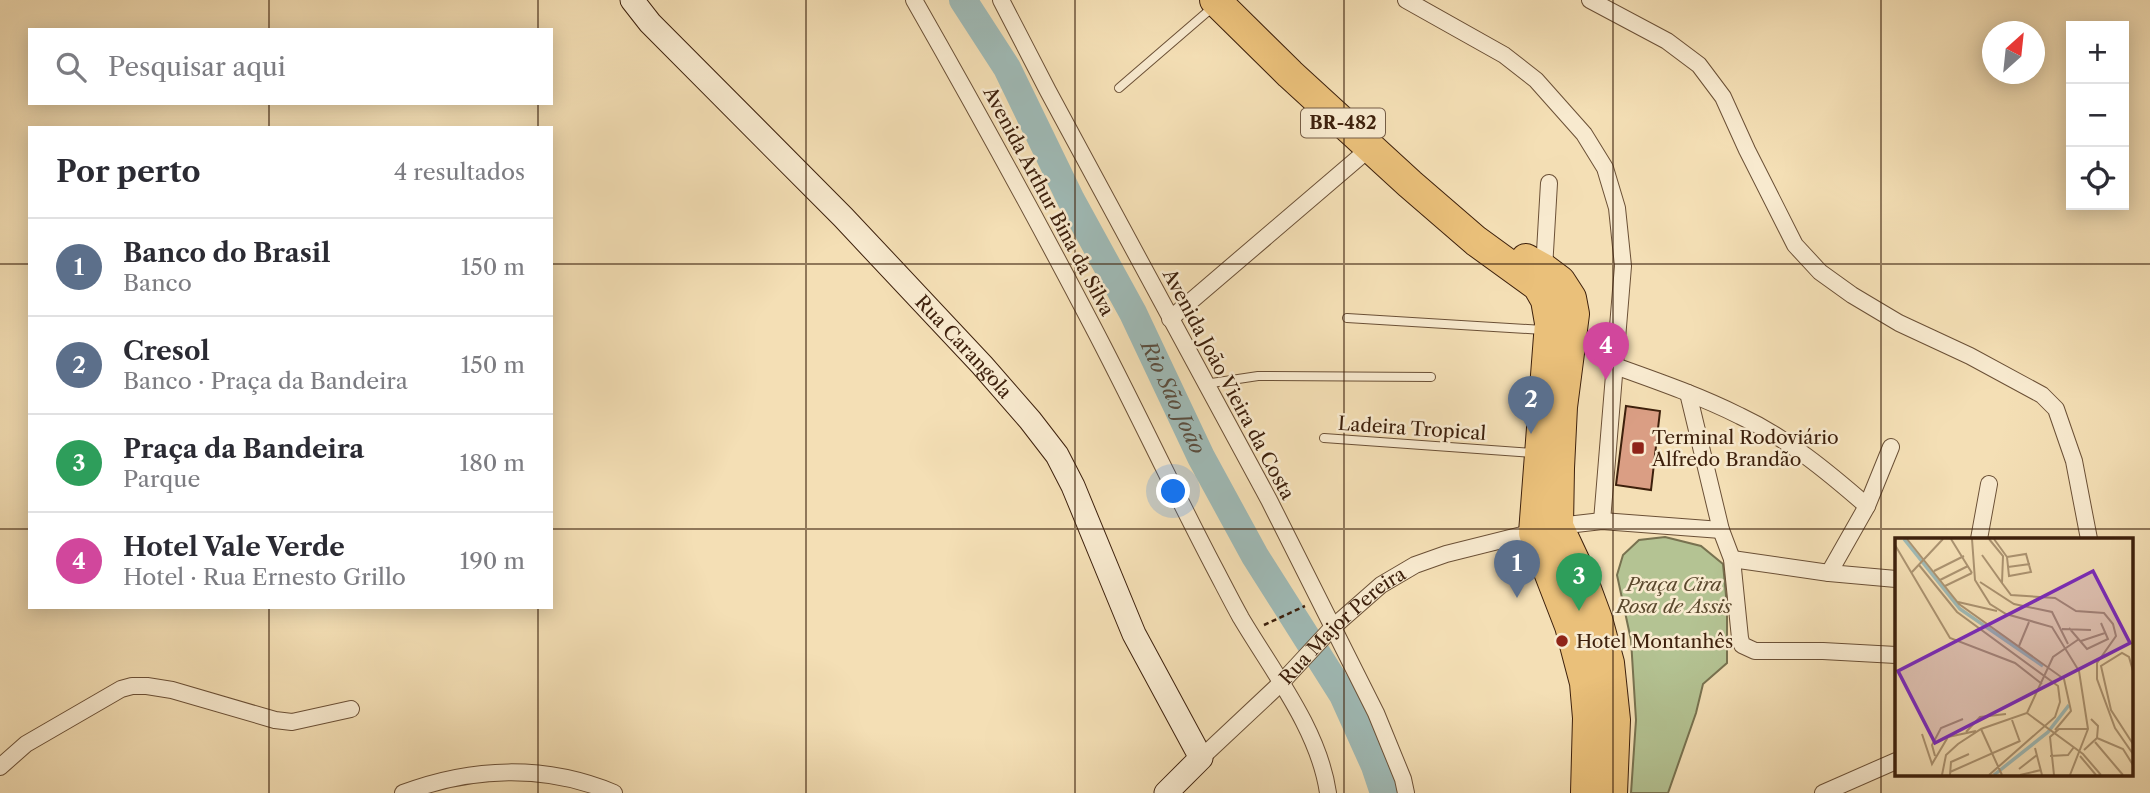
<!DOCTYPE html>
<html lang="pt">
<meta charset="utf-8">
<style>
:root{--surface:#fff;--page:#f2f2f3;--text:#2b2b33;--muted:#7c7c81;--line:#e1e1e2;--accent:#2563eb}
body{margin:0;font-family:"Libre Caslon Text",serif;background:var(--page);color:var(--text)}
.controls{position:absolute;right:21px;top:21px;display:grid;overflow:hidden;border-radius:0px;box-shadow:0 4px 18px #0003}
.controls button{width:63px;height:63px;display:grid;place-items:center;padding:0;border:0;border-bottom:2px solid var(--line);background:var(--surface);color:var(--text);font:35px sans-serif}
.compass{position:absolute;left:1982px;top:21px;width:63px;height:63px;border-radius:50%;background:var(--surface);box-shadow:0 4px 18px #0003;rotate:27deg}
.you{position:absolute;left:1174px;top:492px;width:24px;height:24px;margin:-18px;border:5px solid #fff;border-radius:50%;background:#1a73e8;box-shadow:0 0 0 10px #1a73e833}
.badge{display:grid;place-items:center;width:46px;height:46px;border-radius:50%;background:var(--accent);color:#fff;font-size:23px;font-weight:700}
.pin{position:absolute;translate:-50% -58px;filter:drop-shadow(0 2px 4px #0008)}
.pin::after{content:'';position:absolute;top:37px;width:24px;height:21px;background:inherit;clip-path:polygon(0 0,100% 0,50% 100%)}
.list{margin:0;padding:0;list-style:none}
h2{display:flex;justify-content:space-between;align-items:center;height:91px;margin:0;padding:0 28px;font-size:30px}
h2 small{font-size:23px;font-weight:400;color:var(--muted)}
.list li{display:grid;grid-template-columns:46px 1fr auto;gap:21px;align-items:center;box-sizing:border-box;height:98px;padding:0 28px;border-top:2px solid var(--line)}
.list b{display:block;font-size:26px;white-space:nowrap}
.list p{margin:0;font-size:23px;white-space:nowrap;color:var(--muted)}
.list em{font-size:23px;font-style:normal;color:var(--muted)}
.icon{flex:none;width:38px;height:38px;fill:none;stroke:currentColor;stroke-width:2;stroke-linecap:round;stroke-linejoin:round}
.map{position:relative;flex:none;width:2150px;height:793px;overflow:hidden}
.search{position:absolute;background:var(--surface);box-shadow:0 4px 18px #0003;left:28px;top:28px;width:525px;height:77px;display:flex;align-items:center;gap:18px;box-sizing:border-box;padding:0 24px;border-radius:0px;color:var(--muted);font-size:26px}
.panel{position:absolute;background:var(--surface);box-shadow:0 4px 18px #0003;left:28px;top:126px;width:525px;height:483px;border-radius:0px}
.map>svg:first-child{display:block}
</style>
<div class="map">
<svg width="2150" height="793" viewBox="0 0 2150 793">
<rect width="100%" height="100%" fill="#f4dfb5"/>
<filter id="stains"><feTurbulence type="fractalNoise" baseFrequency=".00286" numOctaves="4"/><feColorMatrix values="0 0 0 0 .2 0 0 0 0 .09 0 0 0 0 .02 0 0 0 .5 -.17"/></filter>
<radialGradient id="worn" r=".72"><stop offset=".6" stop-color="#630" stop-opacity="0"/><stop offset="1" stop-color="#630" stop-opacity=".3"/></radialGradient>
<path fill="#b4c393" stroke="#787250" stroke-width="2" d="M1665,537L1701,546L1723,564L1727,606V663L1703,684L1696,713L1668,793H1631L1636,720L1631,640L1617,575L1623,555L1639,540Z"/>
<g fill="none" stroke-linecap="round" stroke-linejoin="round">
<path stroke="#9fbab6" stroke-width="28" id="s1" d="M963,0L1007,68L1071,200L1133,313L1201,457L1255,556L1343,695L1375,766L1384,793"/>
</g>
<path fill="#da9e84" stroke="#3d200c" stroke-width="2" d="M1626,406L1660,411L1651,490L1616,485Z"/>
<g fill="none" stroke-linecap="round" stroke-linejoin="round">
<defs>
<path id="lane" d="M1119,88L1213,7
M1347,318L1543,330
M1205,384L1258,376L1431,377
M1324,438L1533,453"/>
<g id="street">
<path d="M914,0C975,107 1035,216 1092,325C1134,405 1172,487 1214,567C1223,584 1232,602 1241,618C1273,672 1319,730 1328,793"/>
<path d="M1001,0L1048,91L1269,500L1376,713L1403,779L1406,793"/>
<path d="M1406,0L1504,55L1536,80L1584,134L1605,168L1617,208L1623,266L1602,521"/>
<path d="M1590,0L1667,41L1699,65L1723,97L1747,150L1795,245L1820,272L1852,295L1899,323L1970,356L2042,395L2056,409L2074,461L2089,539"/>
<path d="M1544,269L1549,183"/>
<path d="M1170,319L1370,148"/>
<path d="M1615,366C1657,381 1700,396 1740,416C1787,438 1828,472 1867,506"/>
<path d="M1688,393L1721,530L1732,559L1740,638L1742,645L1755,651H1823L1896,655"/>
<path d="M1979,539L1989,484"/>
<path d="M1732,559L1829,573L1896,579"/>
<path d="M1829,573L1867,506L1891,447"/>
<path id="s2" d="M1201,758L1281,683L1332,628L1381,585L1415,565L1446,554L1558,526L1602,521L1721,530"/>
<path d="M0,767L26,744L121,689L132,686H147L172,690L275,720L292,722L351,709"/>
<path d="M403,793C472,767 545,764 614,793"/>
<path d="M1823,793L1896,761"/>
</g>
<g id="secondary">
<path id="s3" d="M632,0L650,23L843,217L982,365L1030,420L1057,455L1073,486L1134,634L1201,758L1166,793"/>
</g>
<path id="highway" d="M1215,0L1290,74L1410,184L1476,241L1538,286L1546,300L1550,323L1534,533L1570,626L1585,683L1588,718L1586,793
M1526,259L1544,269L1560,281L1571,298L1574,314L1562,407L1559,468L1558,526L1580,573L1597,619L1609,663L1615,720L1612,793"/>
</defs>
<use href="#lane" stroke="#6b5036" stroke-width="10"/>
<use href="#street" stroke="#6b5036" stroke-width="18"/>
<use href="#secondary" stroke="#3d200c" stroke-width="25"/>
<use href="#highway" stroke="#3d200c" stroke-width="32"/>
<path stroke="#3d200c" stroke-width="2.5" stroke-dasharray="5 3.5" stroke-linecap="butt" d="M1264,625L1305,606"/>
<use href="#lane" stroke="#f8eacf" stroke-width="8"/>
<use href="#street" stroke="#f8eacf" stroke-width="16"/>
<use href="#secondary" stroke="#f8eacf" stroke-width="23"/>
<use href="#highway" stroke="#eac07a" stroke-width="30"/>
</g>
<path fill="none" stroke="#3d200c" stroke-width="2" stroke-opacity="0.55" d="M269,0V30M538,0V30M806,0V793M1075,0V793M1344,0V793M1613,0V793M1881,0V793M269,103V128M538,103V128M0,264H30M551,264H2150M0,529H30M551,529H2150M269,607V793M538,607V793"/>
<g fill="#8f2418" stroke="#f8eacf" stroke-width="2.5">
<rect x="1631" y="441" width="14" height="14" rx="3.5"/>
<circle cx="1562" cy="641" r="7"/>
</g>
<g text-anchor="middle" stroke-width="5" stroke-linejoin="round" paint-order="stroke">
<rect fill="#f8eacf" stroke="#755d46" stroke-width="2" x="1301" y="108.5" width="84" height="29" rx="5"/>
<g font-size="18" font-weight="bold" fill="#3d200c">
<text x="1343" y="129">BR-482</text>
</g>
<g font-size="19" fill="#3d200c" stroke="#f8eacf">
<text transform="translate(1049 201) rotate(62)" y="7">Avenida Arthur Bina da Silva</text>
<text dy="7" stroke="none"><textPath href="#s3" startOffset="480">Rua Carangola</textPath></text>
<text transform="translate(1229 384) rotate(62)" y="7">Avenida João Vieira da Costa</text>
<text transform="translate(1412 428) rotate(4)" y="7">Ladeira Tropical</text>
<text dy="7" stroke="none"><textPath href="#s2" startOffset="194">Rua Major Pereira</textPath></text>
</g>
<g font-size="19" fill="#3d200c" stroke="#f8eacf" text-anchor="start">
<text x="1652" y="444">Terminal Rodoviário<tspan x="1652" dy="22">Alfredo Brandão</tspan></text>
<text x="1576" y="648">Hotel Montanhês</text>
</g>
<g font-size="19" font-style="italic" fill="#5b492e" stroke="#f8eacf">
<text x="1674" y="591">Praça Cira<tspan x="1674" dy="22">Rosa de Assis</tspan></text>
</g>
<g font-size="21" font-style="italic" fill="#5a4e3f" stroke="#f8eacf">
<text dy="7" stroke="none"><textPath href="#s1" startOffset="450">Rio São João</textPath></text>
</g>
</g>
<g transform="translate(1895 538)">
<rect width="238" height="238" fill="#f4dfb5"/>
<path fill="none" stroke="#9fbab6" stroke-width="3.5" d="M9,1L65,71L148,128M99,237L153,194L174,167"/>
<path fill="none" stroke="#ab9371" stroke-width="2" d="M12,1L64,66L169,141L176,173L160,192M56,1L77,35M77,1L80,42L95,66L111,76L157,89L184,133L193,191L175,237M94,1L108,18L107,45L116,57L160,60L181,73L209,75L218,86L221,98L202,125V141L220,190L238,216M99,1L112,19L114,38L136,34L131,16L112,19M0,7L55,100L120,125L147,146M87,17L107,45M24,27L62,74L163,148L165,164L160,179L94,237M113,29L135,26M39,33L69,18M17,34L48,1M45,42L73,28M85,44L119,66L157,74L173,106M50,48L77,35M63,64L102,73M174,90L192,111L213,101L206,85M167,91L196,92M186,103L210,95M124,108L134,84M238,133L234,119L227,115L206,128L216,172L238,206M132,175L188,216L206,237M117,182L125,204M86,191L107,237M71,194L85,179L111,176M27,196L37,226L53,199L81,193M202,200L228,211L238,227M200,204L228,237M140,210L147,237M189,212L202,200L203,188L196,181M40,218L37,207L46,190L68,181M155,218L173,217L179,209M185,218L201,237M124,231L142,217M55,234L125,203M47,237L51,217L63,206L86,191L132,175L158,119L184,101M55,237L56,224L74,216M125,237L146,232M159,237L155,199L164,191H192"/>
<path fill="#7b2cbf" fill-opacity="0.15" stroke="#7b2cbf" stroke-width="3.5" d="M198,33L235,105L40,205L3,133Z"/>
<rect width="238" height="238" fill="none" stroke="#3d200c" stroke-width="3.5"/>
</g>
<rect width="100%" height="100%" filter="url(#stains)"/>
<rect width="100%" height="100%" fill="url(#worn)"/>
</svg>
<div class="controls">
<button>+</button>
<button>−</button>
<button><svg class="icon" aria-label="locate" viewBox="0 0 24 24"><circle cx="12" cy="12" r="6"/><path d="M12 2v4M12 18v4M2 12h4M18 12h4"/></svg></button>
</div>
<svg class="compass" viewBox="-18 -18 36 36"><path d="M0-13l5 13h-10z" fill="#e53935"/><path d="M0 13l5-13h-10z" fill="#7c7c81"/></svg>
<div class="you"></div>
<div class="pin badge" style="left:1517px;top:598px;background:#5c6f8a">1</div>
<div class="pin badge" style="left:1531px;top:434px;background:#5c6f8a">2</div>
<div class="pin badge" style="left:1579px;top:611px;background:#2e9e5b">3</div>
<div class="pin badge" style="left:1606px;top:380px;background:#d1479c">4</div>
<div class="search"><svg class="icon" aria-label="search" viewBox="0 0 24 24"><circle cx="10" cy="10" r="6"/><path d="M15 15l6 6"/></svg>Pesquisar aqui</div>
<section class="panel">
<h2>Por perto<small>4 resultados</small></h2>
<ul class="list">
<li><span class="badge" style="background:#5c6f8a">1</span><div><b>Banco do Brasil</b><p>Banco</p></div><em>150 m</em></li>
<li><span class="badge" style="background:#5c6f8a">2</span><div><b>Cresol</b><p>Banco · Praça da Bandeira</p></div><em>150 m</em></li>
<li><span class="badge" style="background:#2e9e5b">3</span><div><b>Praça da Bandeira</b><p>Parque</p></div><em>180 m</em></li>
<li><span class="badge" style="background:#d1479c">4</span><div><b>Hotel Vale Verde</b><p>Hotel · Rua Ernesto Grillo</p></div><em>190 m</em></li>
</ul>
</section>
</div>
